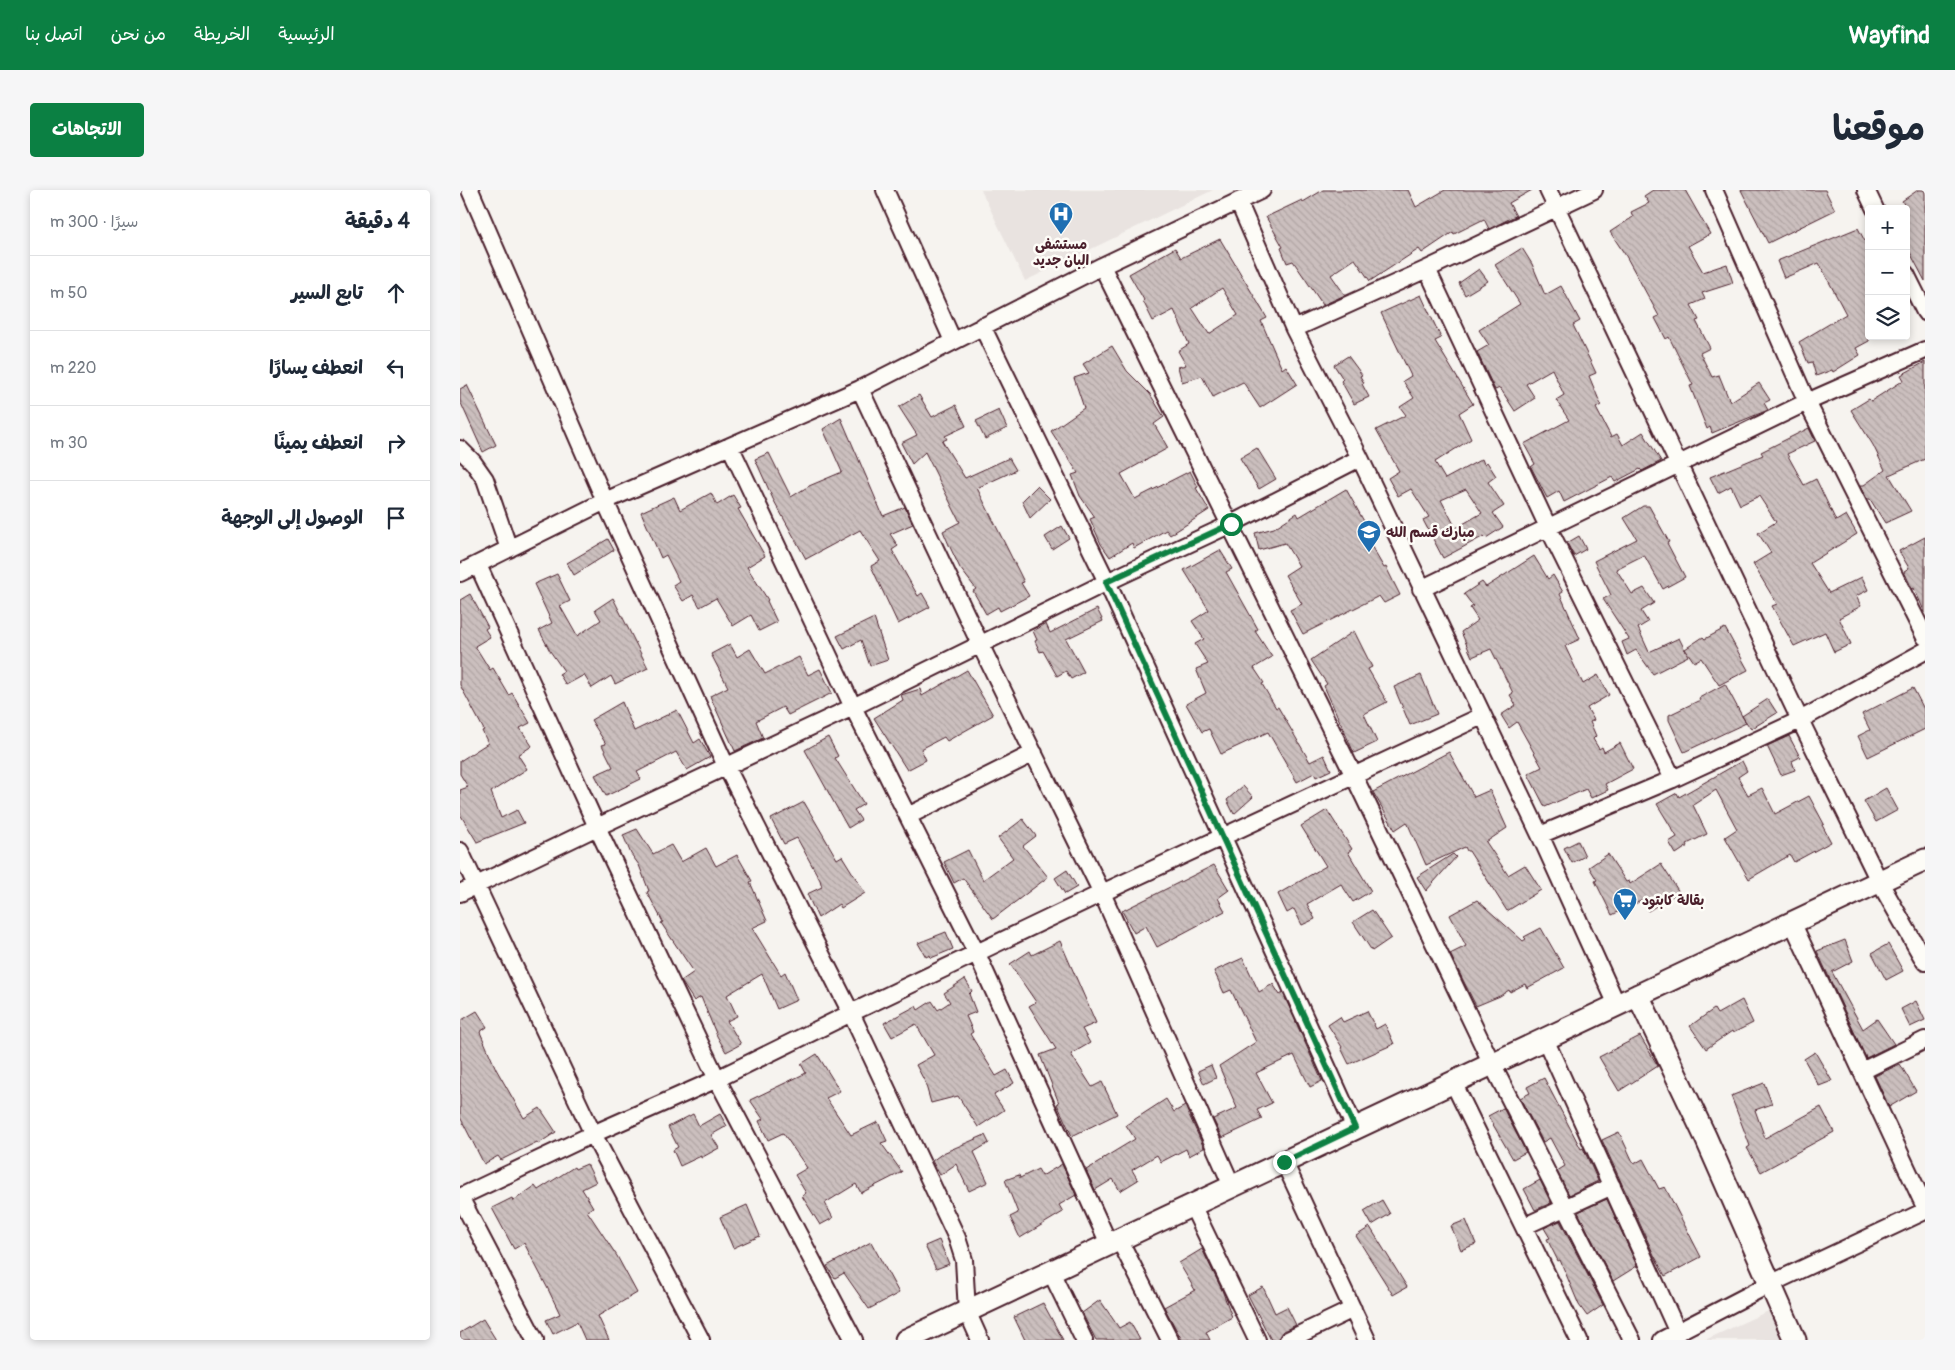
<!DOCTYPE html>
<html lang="ar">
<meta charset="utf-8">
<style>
:root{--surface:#fff;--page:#f6f6f7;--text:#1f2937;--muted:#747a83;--line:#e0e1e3;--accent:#0b8043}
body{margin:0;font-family:Pangolin,"Playpen Sans Arabic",sans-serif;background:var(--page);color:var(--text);direction:rtl}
.controls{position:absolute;right:15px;top:15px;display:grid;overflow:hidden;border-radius:5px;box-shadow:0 2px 8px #0003}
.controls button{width:45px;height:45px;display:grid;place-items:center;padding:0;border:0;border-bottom:1px solid var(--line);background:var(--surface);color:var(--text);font:25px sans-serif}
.stop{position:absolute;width:15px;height:15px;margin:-11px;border:4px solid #0b8043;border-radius:50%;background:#fff}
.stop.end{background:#0b8043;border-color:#fff;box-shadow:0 1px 5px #0008}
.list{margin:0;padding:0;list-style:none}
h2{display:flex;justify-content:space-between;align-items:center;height:65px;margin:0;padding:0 20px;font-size:21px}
h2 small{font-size:16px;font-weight:400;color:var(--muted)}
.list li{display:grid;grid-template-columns:32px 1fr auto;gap:15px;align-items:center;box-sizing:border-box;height:75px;padding:0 20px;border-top:1px solid var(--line)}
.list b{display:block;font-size:19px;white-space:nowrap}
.list em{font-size:16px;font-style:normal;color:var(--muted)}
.icon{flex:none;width:28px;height:28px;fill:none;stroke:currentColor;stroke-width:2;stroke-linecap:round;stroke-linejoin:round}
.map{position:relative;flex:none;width:1465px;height:1150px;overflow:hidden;direction:ltr;border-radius:5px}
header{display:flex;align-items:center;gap:30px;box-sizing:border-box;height:70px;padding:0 25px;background:var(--accent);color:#fff}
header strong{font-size:24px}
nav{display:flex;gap:28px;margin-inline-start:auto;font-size:18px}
.intro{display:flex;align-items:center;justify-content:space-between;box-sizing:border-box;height:120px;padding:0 30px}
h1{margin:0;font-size:35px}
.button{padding:12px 22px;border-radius:5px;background:var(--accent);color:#fff;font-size:18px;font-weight:700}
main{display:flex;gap:30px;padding:0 30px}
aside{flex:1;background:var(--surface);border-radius:5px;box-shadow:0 2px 8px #0003}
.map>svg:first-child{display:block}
</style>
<header>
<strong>Wayfind</strong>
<nav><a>الرئيسية</a><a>الخريطة</a><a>من نحن</a><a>اتصل بنا</a></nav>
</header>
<div class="intro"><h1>موقعنا</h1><a class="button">الاتجاهات</a></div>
<main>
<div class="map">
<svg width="1465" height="1150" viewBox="0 0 1465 1150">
<defs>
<pattern id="building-back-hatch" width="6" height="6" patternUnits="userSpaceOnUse" patternTransform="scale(1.25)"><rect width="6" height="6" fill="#cbbfbe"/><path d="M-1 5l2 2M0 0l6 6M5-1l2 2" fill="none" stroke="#b0a4a3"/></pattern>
</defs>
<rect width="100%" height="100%" fill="#f6f3ef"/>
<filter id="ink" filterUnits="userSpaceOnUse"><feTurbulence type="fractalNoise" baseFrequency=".02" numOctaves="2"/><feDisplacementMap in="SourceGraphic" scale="10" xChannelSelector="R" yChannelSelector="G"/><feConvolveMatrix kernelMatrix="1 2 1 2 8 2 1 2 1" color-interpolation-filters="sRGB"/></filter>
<g filter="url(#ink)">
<path fill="#e9e3e0" d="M521,0H753L565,91Z
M1317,1117L1332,1150H1245Z"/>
<path fill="url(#building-back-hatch)" stroke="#4a1f2b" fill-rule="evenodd" d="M863,0H948L956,17L985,0H1072L1049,13L1056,26L1053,27L1029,39L1024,29L994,44L993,42L962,63L959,59L910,91L895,69L871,85L885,105L863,115L833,71L827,73L821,58L823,57L806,27L842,10L843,12Z
M1193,0H1225L1250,44L1228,56L1243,82L1267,74L1273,93L1242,103L1245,109L1231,115L1239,130L1236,131L1250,158L1240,163L1252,187L1259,185L1270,212L1299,193L1310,210L1304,213L1308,220L1252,243L1250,237L1247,239L1230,196L1233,195L1209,147L1206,149L1195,128L1199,126L1166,66L1150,42L1173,27L1171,22L1189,13L1184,6Z
M1281,0H1365L1375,20L1308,53Z
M1458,0H1465V91L1446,55V18L1442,11Z
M1398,38L1409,59V151L1396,158L1400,165L1373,182L1372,180L1356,186L1352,172L1348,173L1339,152L1386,124L1359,73L1324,88L1317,71Z
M760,49L807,128L801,131L822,179L826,176L837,194L800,218L783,192L753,207L742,186L722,192L718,177L726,175L718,161L729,154L714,120L693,131L683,111L684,110L669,84L715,58L721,68ZM762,98L778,125L749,144L732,118Z
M1062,58L1072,74L1085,105L1101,96L1120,131L1113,135L1136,183L1129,186L1141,215L1136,218L1151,247L1157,244L1163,255L1183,242L1201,271L1182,281L1180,279L1155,292L1152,287L1104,312L1099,301L1087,308L1071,277L1075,274L1064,254L1109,230L1096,210L1104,205L1092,179L1066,194L1075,208L1055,221L1040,198L1035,200L1017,162L1029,155L1019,140L1060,114L1035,75Z
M1019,79L1028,91L1005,105L999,93Z
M961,105L981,148L975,151L1013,214L999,223L1011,249L975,272L985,289L1022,269L1024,274L1027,272L1036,286L1028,292L1044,316L1033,323L1043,337L1026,348L1024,346L983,368L963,330L969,327L951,299L938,306L928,288L939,281L916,240L946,225L940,217L954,208L943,191L951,186L921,123ZM1006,299L1022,323L996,338L981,310Z
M652,156L667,181L690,204L704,227L694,234L708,258L661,284L675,309L730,281L738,297L736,298L749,320L710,345L706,340L674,358L672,353L650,367L641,354L630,329L635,327L620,306L612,285L618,283L591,241L624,218L614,188L629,183L623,174Z
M888,166L902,185L900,186L904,193L902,194L909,207L894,214L881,191L883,189L874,175Z
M1465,172V269L1429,285L1451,321L1425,333L1410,309H1407L1400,295H1404L1425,280L1413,255L1391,220L1409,209L1411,211L1444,190L1441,185Z
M7,195L36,255L23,262L0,211V199Z
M459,205L472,227L496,215L506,236L485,246L487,249L482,251L505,288L549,268L556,280L517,298L564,392L561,393L569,406L540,421L538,417L526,424L513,401L516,399L500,378L489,355L483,341L500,332L465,262L452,274L441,253L457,245L439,217Z
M539,220L547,238L525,249L516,231Z
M381,228L423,326L445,317L453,334L430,344L438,356L432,360L458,406L462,403L470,417L438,434L411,376L420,371L400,340L346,369L313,309L295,269L309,263L331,307L349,296L382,282L363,239Z
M1349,238L1355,251L1327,264L1344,295L1356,289L1376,331L1386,325L1397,344L1350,373L1369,403L1402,387L1408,400L1396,406L1401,416L1379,428L1391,454L1374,462L1365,442L1334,456L1312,416L1317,414L1293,374L1311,363L1298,343L1316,332L1299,306L1280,315L1271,296L1258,303L1250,287L1303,265L1301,262Z
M797,258L816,289L799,299L780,268Z
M577,296L590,309L570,328L562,311Z
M886,299L911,344L906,347L924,378L926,377L940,405L924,413L919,406L843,444L830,420L842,414L825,385L839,376L825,353L799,360L795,343L814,338L837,323L839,327Z
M251,303L257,315L273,305L281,318L278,319L305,366L287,377L308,410L307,411L317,432L299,441L291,425L273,436L256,408L240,417L233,405L223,411L213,395L219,391L206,365L201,368L181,322L214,307L220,320Z
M1183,316H1189L1209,352L1207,353L1225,387L1203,399L1184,365L1156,379L1172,404L1184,398L1194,413L1181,421L1188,432L1178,438L1189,462L1219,448L1228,466L1193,484L1176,460L1167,465L1162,452L1169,449L1143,409L1151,405L1134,371L1177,349L1164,328Z
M602,336L609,348L592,359L585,347Z
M1119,346L1126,359L1114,366L1107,353Z
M1465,347V423L1454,398L1452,399L1444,381L1449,378L1439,361Z
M148,349L154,360L114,385L107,373Z
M760,360L772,379L766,382L798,439L795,441L812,467L794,478L804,493L802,494L816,518L818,517L850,572L864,565L871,580L856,587L854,583L837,592L808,542L761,564L749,539L742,542L726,514L746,503L736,479L748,474L735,454L744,449L732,431L749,420L724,380Z
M1074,366L1088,389L1093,385L1103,402L1100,404L1120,449L1105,456L1123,494L1138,485L1149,505L1127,518L1134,530L1130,532L1136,546L1133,549L1139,559L1142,557L1144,562L1160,553L1173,579L1145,594L1148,600L1131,608L1126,599L1085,617L1068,584L1082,577L1057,532L1049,538L1041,525L1056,515L1050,505L1053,503L1031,459L1012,467L1001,442L1018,430L1010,418L1013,416L1004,404L1022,392L1026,397Z
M97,384L110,411L100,416L117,446L141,430L135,420L153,408L188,478L155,494L151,486L132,498L124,485L106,495L99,484L104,481L90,461L79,440L92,433L74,394Z
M10,404L28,437L25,439L30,447L15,456L30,480L33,478L49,505L52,503L70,533L60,538L72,556L58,565L67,579L31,602L41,628L57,620L64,633L17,652L0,624V600L8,597L0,584V571L28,553L22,541L24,540L0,495V410Z
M637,419L643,431L606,449L624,482L611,489L606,481L597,486L583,461L580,462L575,451L577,450L573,441L586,434L590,443Z
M414,428L428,470L410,476L401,450L384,459L377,446Z
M1265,438L1288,480L1259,495L1241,468L1234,472L1225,459L1243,447L1245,449Z
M894,441L912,477L908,479L927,512L904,524L917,552L894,563L864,496L867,494L851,470Z
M270,454L277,467L290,459L305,484L339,467L348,485L360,479L372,503L328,525L323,517L296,531L303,548L275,561L250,506L268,497L251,464Z
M507,480L533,525L487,551L484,547L461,559L466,570L447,580L414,528L443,510L441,505L460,499L462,506Z
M961,485L977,524L950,535L934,497Z
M1265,494L1282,526L1308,509L1317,523L1291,539L1282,526L1286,533L1224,562L1209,530V525L1240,510L1239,508Z
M1453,498L1465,521V539L1408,567L1398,546L1410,540L1402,524Z
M162,512L174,541L217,520L234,553L240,549L250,567L227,580L216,562L177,582L181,589L146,606L135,585L153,577L142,555L146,554L131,530Z
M1329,546L1340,567L1332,571L1335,580L1321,585L1307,556Z
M368,547L378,566L375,568L404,614L394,620L401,630L388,638L345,560Z
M989,562L1014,607L1030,600L1047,638L1026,652L1048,685L1065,675L1081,700L1047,721L1009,661H1007L1005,657L966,675L947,632L935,640L913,602Z
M1282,571L1287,581L1278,587L1288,605L1302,598L1315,624L1349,606L1364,634L1362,635L1371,652L1334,672L1330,665L1289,689L1265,647L1277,639L1256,600L1233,615L1247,644L1227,654L1228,656L1216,664L1209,652L1217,647L1197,614L1217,603L1219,607Z
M783,596L793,607L774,624L767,610Z
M1426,598L1438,620L1416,632L1404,611Z
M344,612L377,669L382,666L405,703L381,718L379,714L358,728L347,704L362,697L360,690L337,648L324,654L311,629Z
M867,620L892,659L888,662L911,701L893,712L881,694L847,714L855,729L842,735L834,719L827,723L818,704L866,676L841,636Z
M563,629L576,646L563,656L588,687L533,729L503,688L494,693L484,672L508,660L523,690L553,668L538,648Z
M177,639L193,664L211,655L221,672L246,658L256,676L277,665L292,691L290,692L307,731L292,738L321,785L325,782L337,810L317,819L302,784L267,805L277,826L267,831L281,854L266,862L257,846L241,807L234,811L221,791L234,782L201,733L203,732L187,702L189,701L179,675L171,664L163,645Z
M1118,651L1125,666L1112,673L1104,658Z
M993,664L996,667L966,701L957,687Z
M1148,664L1166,692L1169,691L1170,694L1201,674L1219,702L1188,721L1183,710L1152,725L1135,691L1137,690L1129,677Z
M754,675L769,700L758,708L765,721L697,757L686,736L674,743L662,721Z
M607,680L617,697L605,704L595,688Z
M1017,710L1063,751L1066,749L1064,747L1081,738L1104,778L1067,798L1065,794L1050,802L1049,800L1040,806L1016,816L990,764L1006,756L990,725Z
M912,720L931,748L912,761L893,732Z
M486,742L493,759L471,768L470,765L466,767L458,753Z
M1385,750L1393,771L1372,782L1403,839L1417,829L1434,854L1406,868L1357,761Z
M600,751L636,833L622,839L630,853L611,864L632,897L642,892L657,924L612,946L597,914L599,913L580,865L596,859L569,816L576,812L550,774L570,761L572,765Z
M1428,754L1443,781L1426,790L1412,763Z
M783,768L799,802L813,794L820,805L823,803L862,891L850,897L834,865L796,883L812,913L797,920L802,929L762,948L753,929L777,918L759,876L796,852L771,800L764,803L754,781Z
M505,789L512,801L509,804L516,822L506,826L513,842L510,844L536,886L547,880L554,893L534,905L544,920L518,937L498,906L471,913L465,892L456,875L474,865L456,834L432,847L424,833L456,816L458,820L472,811L478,820L490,812L484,803Z
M1282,810L1293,833L1273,843L1272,841L1246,859L1230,836L1254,819L1257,824Z
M1456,811L1465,830L1450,837L1441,819Z
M17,821L27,837L20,842L36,879L64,928L80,918L96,942L78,954L77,952L41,970L38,966L24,974L0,927V831Z
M907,821L916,839L925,834L934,854L889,874L881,858L882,857L868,835L880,827L883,832Z
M1180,846L1198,876L1159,901L1139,867Z
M1355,862L1372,891L1359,896L1344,869Z
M357,864L380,901L366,908L391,945L418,932L427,951L421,953L442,982L401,1003L396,994L365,1013L373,1028L360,1035L342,1006L346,1003L335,985L347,978L323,943L308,950L299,931L303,929L290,910L346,883L341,874Z
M1440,874L1456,901L1429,917L1415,886Z
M751,875L756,888L744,894L738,881Z
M1084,888L1121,959L1123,958L1138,991L1109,1005L1097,981L1105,976L1090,948L1083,952L1060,908L1070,903L1067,897Z
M1304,893L1312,914L1295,920L1305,948L1361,917L1374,942L1301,982L1287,958L1290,956L1271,906Z
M706,909L714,922L725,916L744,958L729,966L726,959L701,972L697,965L672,980L678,990L660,1001L653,989L635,1000L626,980L643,970L642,969L675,949L666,935Z
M1043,918L1066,962L1053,969L1028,926Z
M233,924L239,936L260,924L267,936L251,945L259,958L241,968V966L220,976L213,960L218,957L208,937Z
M1159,942L1174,974L1183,969L1199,999L1205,997L1241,1067L1205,1086L1194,1065L1142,950Z
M525,945L529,953L514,962L528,992L509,1001L496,974L480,985L472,971L483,963Z
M127,974L136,992L122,999L133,1017L127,1021L157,1066L177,1103L138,1126L149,1150H125L117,1132L93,1144L86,1130L100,1124L88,1099L64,1053L54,1059L32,1018L52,1008L53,1011L75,996L78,1000L114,977L115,979Z
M602,974L616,1005L599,1015L603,1022L560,1048L550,1027L558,1023L545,990L559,985L560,988L578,979L582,986Z
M1080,990L1091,1013L1075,1020L1064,999Z
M1147,1009L1177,1076L1153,1091L1118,1022Z
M922,1010L930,1024L912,1035L904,1021Z
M287,1015L300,1046L273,1058L260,1027Z
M1006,1030L1016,1054L1001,1060L991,1036Z
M1100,1031L1143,1115L1127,1126L1119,1115L1100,1070L1098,1071L1087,1049L1090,1048L1084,1038Z
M910,1037L947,1097L933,1105L896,1046Z
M479,1050L489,1074L476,1079L465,1056Z
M411,1052L439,1103L409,1119L384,1083L375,1088L367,1076Z
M742,1059L762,1100L772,1127L746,1142L750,1150H722L704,1117L735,1100L719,1073Z
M803,1097L815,1123L827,1117L836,1135L823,1141L820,1145L818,1150H811L788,1105Z
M640,1110L659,1138L670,1132L680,1150H636L622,1123Z
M583,1113L603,1150H565L554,1127Z
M23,1129L36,1150H0V1143Z"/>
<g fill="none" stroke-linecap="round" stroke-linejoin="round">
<defs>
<path id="minor" d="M10,0L145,311L266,576L391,823L497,1048L504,1070L507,1121L520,1150
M425,0L493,151
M1088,0L1340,530L1419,691L1465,772
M1254,0L1347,212L1465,447
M1406,0L1415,19
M778,11L834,139L900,268L1080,645L1157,815
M642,76L894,586L1032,874L1172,1150
M967,79L1088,337L1213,589
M1446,84L1465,122
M522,136L647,392L895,938
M834,139L967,79L1134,0
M400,199L520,454L642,703L772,996
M270,256L393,517L517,764L649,1054
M0,259L13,272L25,289L49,359
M18,375L137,637L257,889L394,1150
M0,383L145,311L400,199L642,76L802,0
M961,399L1347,212L1465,160
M448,626L574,563
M1080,645L1213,589L1340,530L1465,461
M0,661L133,944L241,1150
M0,703L137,637L393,517L647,392L771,334L900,268
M1332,732L1465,1017
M1085,849L1218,1143
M1402,881L1465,850
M993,892L1119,1150
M824,972L907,1150
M0,1007L133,944L257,889L391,823L642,703L1022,526
M0,1007L75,1150
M732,1015L797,1150
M1065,1036L1152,996
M659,1049L710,1150
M591,1082L624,1150
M828,1150L893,1119
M1202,1150L1310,1094L1465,1021"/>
<path id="tertiary" d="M1178,805L1245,946L1335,1150
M446,1150L1465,670"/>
</defs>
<use href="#minor" stroke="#4a1f2b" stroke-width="20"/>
<use href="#tertiary" stroke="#4a1f2b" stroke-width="25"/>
<use href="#minor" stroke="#fdfcf7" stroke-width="16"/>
<use href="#tertiary" stroke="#fdfcf7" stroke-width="21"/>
</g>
</g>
<g fill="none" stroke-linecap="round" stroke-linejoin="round" filter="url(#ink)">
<path stroke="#0b8043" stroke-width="6" d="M771,334L646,392L895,938L824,972"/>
</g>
<defs>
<symbol id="hospital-pin" viewBox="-11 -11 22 30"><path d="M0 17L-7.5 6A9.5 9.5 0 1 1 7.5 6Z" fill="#1f6fb2" stroke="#fdfcf7"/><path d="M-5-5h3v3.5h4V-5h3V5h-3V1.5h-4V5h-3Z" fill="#fff"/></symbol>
<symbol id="school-pin" viewBox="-11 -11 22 30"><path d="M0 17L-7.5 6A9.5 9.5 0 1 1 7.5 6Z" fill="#1f6fb2" stroke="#fdfcf7"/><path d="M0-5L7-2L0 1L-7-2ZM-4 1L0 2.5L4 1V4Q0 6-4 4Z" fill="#fff"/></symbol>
<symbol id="supermarket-pin" viewBox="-11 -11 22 30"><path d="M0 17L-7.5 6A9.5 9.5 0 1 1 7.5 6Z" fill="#1f6fb2" stroke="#fdfcf7"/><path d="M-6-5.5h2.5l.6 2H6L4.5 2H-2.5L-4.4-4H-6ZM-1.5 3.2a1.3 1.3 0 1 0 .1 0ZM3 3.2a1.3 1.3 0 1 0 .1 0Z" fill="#fff"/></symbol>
</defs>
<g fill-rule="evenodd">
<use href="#hospital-pin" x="587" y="10" width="28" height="38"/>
<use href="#school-pin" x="895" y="328" width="28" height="38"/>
<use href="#supermarket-pin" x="1151" y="696" width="28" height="38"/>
</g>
<g text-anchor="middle" stroke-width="5" stroke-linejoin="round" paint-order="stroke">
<g font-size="14" font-weight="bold" fill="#4a1f2b" stroke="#fdfcf7" text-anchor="start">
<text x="601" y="59" text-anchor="middle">مستشفى<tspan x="601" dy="16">البان جديد</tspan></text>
<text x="926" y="347">مبارك قسم الله</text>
<text x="1182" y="715">بقالة كابتود</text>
</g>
</g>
</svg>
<div class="controls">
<button>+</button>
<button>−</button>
<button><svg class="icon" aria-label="layers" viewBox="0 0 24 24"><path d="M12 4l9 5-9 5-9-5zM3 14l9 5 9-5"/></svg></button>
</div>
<div class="stop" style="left:771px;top:334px"></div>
<div class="stop end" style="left:824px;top:972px"></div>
</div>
<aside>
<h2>4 دقيقة<small>سيرًا · 300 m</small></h2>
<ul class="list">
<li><svg class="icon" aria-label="ahead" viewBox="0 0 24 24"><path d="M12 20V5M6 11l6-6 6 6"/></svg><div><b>تابع السير</b></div><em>50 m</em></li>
<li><svg class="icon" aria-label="left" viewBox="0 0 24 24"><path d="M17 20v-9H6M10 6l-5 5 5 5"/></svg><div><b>انعطف يسارًا</b></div><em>220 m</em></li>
<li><svg class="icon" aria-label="right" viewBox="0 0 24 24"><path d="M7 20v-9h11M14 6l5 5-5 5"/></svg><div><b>انعطف يمينًا</b></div><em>30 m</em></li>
<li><svg class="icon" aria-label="arrive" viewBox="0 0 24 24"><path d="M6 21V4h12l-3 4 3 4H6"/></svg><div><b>الوصول إلى الوجهة</b></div></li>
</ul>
</aside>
</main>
